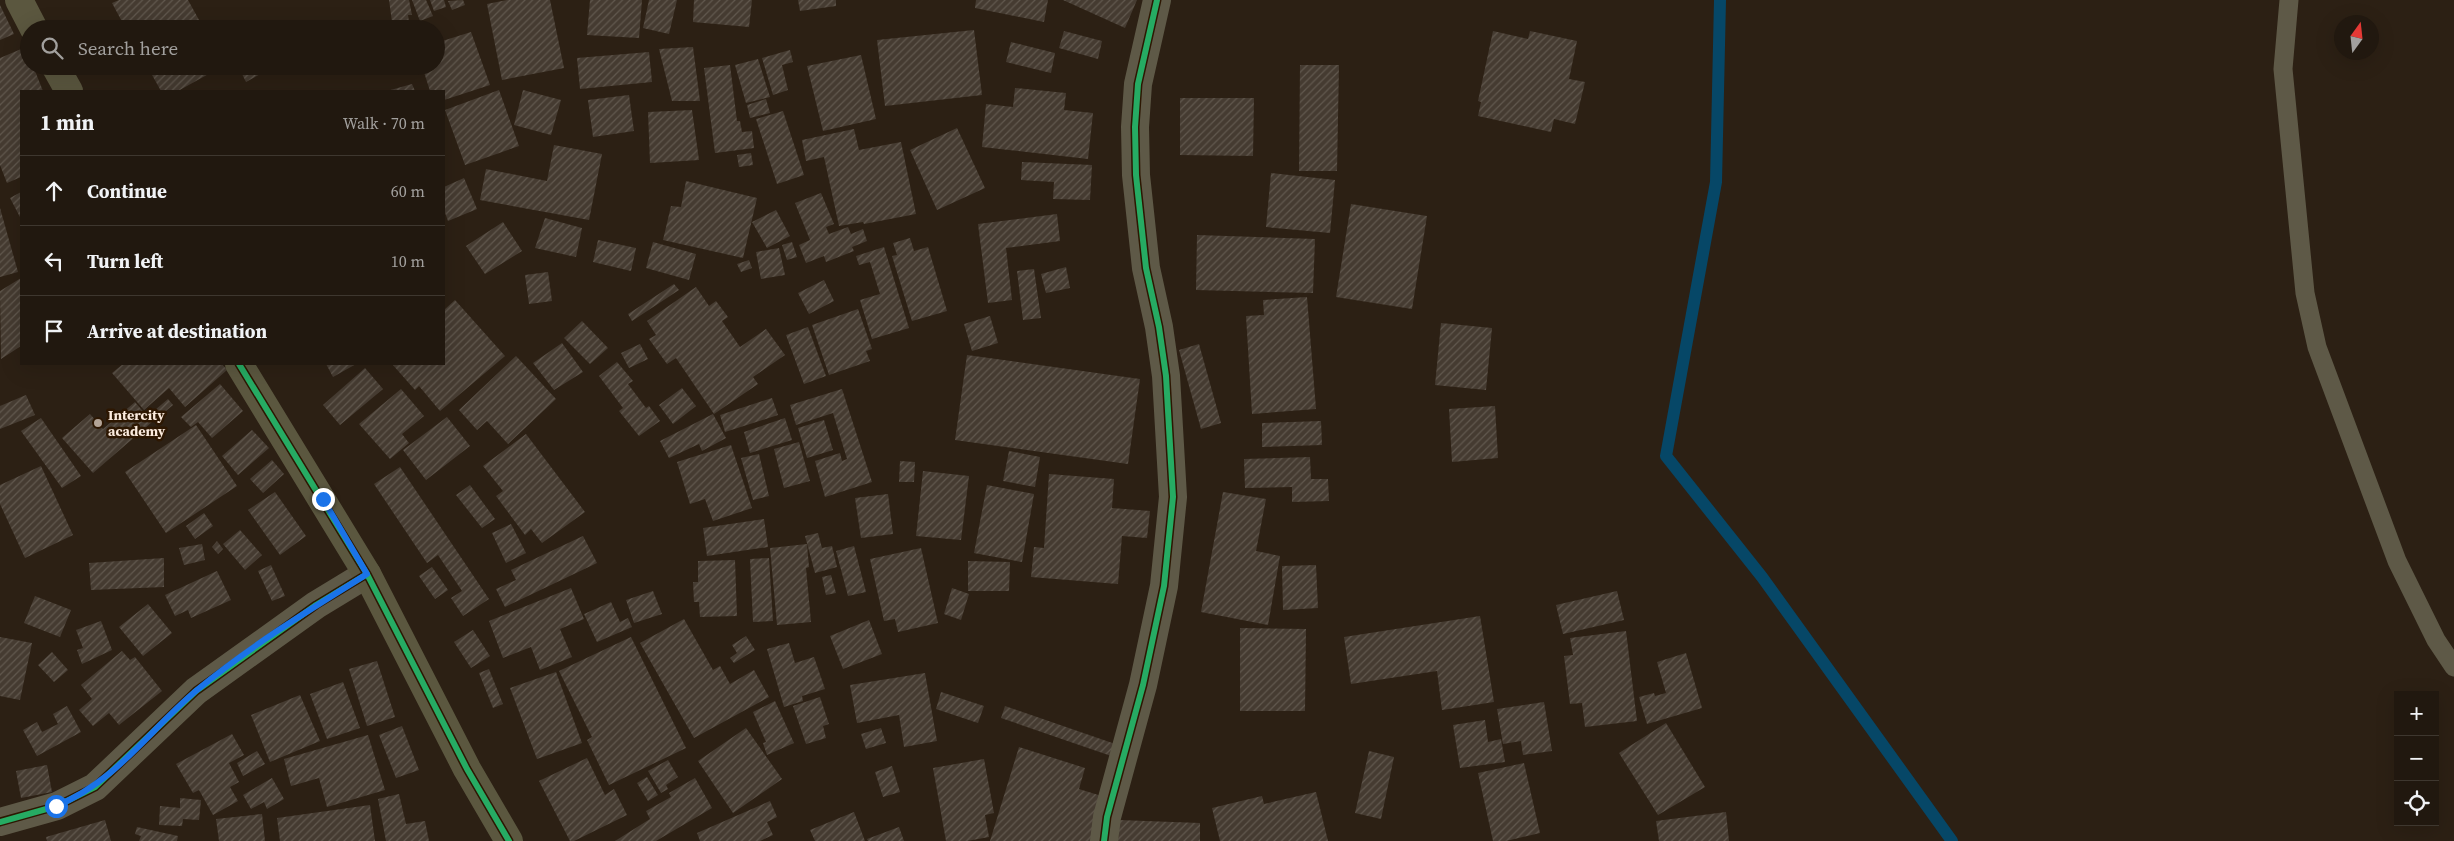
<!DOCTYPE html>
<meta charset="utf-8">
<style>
:root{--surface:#21180f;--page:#292118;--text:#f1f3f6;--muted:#a2a09e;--line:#3e372f}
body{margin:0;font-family:"Source Serif 4",serif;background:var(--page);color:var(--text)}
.controls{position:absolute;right:15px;bottom:15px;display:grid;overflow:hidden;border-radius:0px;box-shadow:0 5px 20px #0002}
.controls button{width:45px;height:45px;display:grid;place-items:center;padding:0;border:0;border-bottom:1px solid var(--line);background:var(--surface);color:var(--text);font:25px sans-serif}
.compass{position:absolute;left:2334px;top:15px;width:45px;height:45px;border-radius:50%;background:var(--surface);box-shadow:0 5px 20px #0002;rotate:15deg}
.stop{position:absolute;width:15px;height:15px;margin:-11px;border:4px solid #1a73e8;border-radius:50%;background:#fff}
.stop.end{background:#1a73e8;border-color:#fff;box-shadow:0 1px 5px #0008}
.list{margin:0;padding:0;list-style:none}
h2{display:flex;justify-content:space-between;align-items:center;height:65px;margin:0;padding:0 20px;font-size:21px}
h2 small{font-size:16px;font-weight:400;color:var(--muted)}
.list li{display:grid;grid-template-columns:32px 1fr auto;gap:15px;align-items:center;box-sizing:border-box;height:70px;padding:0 20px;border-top:1px solid var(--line)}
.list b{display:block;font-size:19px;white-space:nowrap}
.list em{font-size:16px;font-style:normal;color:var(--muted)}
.icon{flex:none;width:28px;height:28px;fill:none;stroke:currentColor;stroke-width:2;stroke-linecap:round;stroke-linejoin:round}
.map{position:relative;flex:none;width:2454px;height:841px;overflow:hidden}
.search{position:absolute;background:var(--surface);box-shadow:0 5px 20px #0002;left:20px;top:20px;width:425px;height:55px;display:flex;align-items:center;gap:12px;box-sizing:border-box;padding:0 18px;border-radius:28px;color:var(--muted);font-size:19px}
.panel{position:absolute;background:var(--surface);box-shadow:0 5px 20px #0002;left:20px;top:90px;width:425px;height:275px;border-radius:0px}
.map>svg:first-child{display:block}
</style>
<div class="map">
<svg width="2454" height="841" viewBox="0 0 2454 841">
<defs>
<pattern id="building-hatch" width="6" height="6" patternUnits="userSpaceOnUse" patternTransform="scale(1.25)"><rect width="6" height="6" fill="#453b31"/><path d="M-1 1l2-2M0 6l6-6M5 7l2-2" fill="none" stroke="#61584e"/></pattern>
</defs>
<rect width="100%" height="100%" fill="#2c2014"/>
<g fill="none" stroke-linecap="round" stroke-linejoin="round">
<path stroke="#064767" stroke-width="12" d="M1720,0L1716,182L1666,456L1762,577L1952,841"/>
</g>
<path fill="url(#building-hatch)" d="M119,0H188L204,29H126L112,3Z
M389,0H409L412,15H408L410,29H393Z
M412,0H426L433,16L420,21Z
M430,0H444L446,7L434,11Z
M463,0L465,5L452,10L448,1Z
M507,0H550L564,68L502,80L487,4Z
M590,0H642L639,38L587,35Z
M649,0H677L669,34L643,28Z
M694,0H752L749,27L693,22Z
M798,0H836V6L800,11Z
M976,0H1048L1044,22L975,8Z
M1063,0H1137L1125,28Z
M0,5L14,34L0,40Z
M974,30L982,95L885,106L877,40Z
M1064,31L1102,41L1098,59L1059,48Z
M1493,31L1528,39L1530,31L1577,41L1569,79L1585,82L1575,124L1554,119L1551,132L1478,116L1481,102L1478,101Z
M471,32L490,85L444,100V91H430L422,66H436V43Z
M1011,42L1055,53L1051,73L1006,62Z
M26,47L29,55V66H33L43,91H21V177L7,183L0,165V58Z
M693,47L700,101H672L659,49Z
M790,50L793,62L782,65L788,90L773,95L762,58Z
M649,52L652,82L580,89L577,58Z
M861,55L876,119L823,131L807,66Z
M758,59L770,97L746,103L735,65Z
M730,65L737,121H740L742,132L752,131L754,148L715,153L704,68Z
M1300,65H1339L1337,171H1299Z
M147,66H223L178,91H161Z
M238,66H275L246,82Z
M412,84L415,91H387Z
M1015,88L1066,93L1064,110L1093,113L1088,159L982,147L986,104L1013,107Z
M499,90L519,146L465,165L445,110Z
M523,90L561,100L551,135L514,125Z
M629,95L634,131L593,137L588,100Z
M1180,98H1254L1253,156L1180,155Z
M766,99L770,113L750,118L747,105Z
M692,110L699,160L650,163L648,112Z
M783,111L804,175L777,184L756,119Z
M957,128L985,188L937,210L910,150Z
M854,129L859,150L901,142L916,214L864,224L863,222L839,226L824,157L806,161L802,140Z
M554,145L602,154L589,220L480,200L486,169L547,181Z
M751,153L753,165L739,167L737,155Z
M1022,162L1092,165L1090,200L1053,199L1054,182L1021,180Z
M1271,173L1335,180L1330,233L1266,227Z
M464,178L477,209L448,221L444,210V187Z
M686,181L757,198L743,258L663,240L671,206L681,207Z
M21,192V219L10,198Z
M821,193L834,224L826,227L829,234L848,227L851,234L863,229L867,241L852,247L854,251L826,262L824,256L806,263L799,245L810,240L795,203Z
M1351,204L1427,216L1412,309L1336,297Z
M0,208L18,272L0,277Z
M776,210L790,236L767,248L752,222Z
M1057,214L1060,241L1006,248L1012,300L988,303L978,224Z
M545,218L582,228L576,257L535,248Z
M503,222L522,251L485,274L466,246Z
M1197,235L1315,239L1313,293L1196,290Z
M910,238L914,251L928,247L947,311L912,321L892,256L897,255L893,243Z
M598,240L636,248L631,271L593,262Z
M653,242L696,254L689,280L646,268Z
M792,242L797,257L787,260L782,245Z
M884,247L909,328L872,339L860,300L880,294L870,262L859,265L856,256Z
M779,248L785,275L761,279L756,252Z
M749,260L752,268L741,272L737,264Z
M1066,267L1070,288L1046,293L1041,274Z
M1034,269L1041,318L1023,320L1017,271Z
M548,272L552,301L529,304L525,275Z
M21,278V346L1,359L0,291Z
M824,280L834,301L809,314L798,293Z
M674,284L679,290L632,321L628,314Z
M696,287L709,306L716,301L728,317L722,321L740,347L766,329L785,355L753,377L758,384L714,414L676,358L667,364L649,339L656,335L647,321Z
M1307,297L1316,409L1252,414L1246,316L1264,315L1263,300Z
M455,300L505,356L440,411L419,386L415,390L392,364H444V310Z
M858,309L872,349L866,351L870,361L829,375L812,325Z
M990,316L998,343L972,351L964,324Z
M582,321L608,348L590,364L564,338Z
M1441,323L1492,328L1486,390L1435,385Z
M808,327L826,376L804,384L786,335Z
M562,343L583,372L554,390L533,363Z
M640,344L648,359L629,368L621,353Z
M1199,344L1221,423L1201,429L1179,350Z
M967,355L1140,379L1128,464L955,440Z
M516,356L556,399L508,444L487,421L477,430L459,410Z
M617,362L633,381L628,384L646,408L649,406L660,421L639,436L619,411L623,408L599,376Z
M123,364H222L227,370L185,407L169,388L144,410L112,373Z
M326,364H356L333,377Z
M365,368L383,389L340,425L323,405Z
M220,384L243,411L212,438L198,422L191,427L181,417Z
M682,388L696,406L673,424L659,405Z
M401,389L424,416L402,434L409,443L390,459L359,424Z
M842,389L872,482L825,497L815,461L840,453L842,461L847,459L833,413L796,425L790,405Z
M26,395L35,415L0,429V406Z
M772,398L778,415L725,432L720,415Z
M168,399L173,405L160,416L155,410Z
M135,402L152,422L93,473L62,438L90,414L103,429Z
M1495,406L1498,458L1452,462L1449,409Z
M713,414L726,438L702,451L699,444L669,458L660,441Z
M447,417L470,446L426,480L403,450Z
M41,418L81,476L62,488L21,431Z
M785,418L792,440L750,453L744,432Z
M824,420L833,450L807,458L798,428Z
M1321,421L1322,445L1262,447V423Z
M196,425L237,486L166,533L125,472Z
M252,430L269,448L238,475L222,456Z
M526,434L585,512L542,543L531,529L525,535L496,496L503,491L483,466Z
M799,442L810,481L784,488L774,449Z
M731,445L752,508L713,521L705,499L690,504L677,462Z
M1009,451L1040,457L1035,487L1003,481Z
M759,454L769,496L753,500L741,458Z
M1310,457L1311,479H1328L1329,501L1292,502V487L1245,488L1244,459Z
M272,460L284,474L263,493L250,479Z
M900,461L915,462L914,482H899Z
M41,466L73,535L25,558L0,504V485Z
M400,467L489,599L463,616L451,598L462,591L438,555L427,563L374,484Z
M923,471L969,476L961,540L916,536Z
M1049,474L1114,479L1112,508L1150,511L1147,538L1122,536L1118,584L1031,577L1034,547L1044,548Z
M470,485L495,519L482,528L456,495Z
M987,485L1034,494L1022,562L974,553Z
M275,492L306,536L280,555L248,510Z
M1223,492L1266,499L1256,551L1280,556L1268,625L1201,612Z
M888,494L893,534L861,538L855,498Z
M204,513L213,526L195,539L186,526Z
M764,519L768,547L707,556L703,528Z
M511,524L526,553L506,563L492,533Z
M240,530L262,555L245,570L223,544Z
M818,533L822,548L832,546L837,567L815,573L805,536Z
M583,536L597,563L505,607L496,589L516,580L511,570Z
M217,541L223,549L218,554L212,547Z
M202,544L205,560L184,565L179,548Z
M807,544L809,567L806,568L811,622L777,625L770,548Z
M854,546L866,592L848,596L836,551Z
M921,548L938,623L898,632L895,619L884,621L870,559Z
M164,558V587L91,590L89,563Z
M769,558L773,621L753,622L750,559Z
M735,560L737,616L700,617L699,602H694L693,582H698V561Z
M968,561L1010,562L1009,591H968Z
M271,565L285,596L272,601L258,571Z
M1316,565L1318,608L1283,610L1282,566Z
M432,567L448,590L435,599L419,576Z
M217,571L231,600L191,618L188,610L175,616L165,595Z
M831,575L836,593L826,595L822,577Z
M571,588L584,619L560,629L572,657L540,670L531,647L503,658L489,621Z
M952,588L969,594L961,620L944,614Z
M653,591L662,614L634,623L626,600Z
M1617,591L1624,620L1563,634L1556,605Z
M35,596L71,610L60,637L24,623Z
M611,602L620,622L628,618L632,627L597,642L584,614Z
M148,604L172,633L143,656L119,627Z
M1480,616L1494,702L1442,710L1437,671L1351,684L1344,637Z
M684,619L713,670L720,666L730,684L754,670L769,697L694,738L640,643Z
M869,620L882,654L843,669L830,636Z
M101,621L112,650L82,664L77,650L83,648L76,630Z
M1240,628L1306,629L1305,711H1240Z
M473,630L490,656L471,668L454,642Z
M1626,631L1637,721L1585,727L1582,703L1570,704L1564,656L1573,655L1570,638Z
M746,636L755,650L734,663L730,658L737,653L732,645Z
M0,637L32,643L20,700L0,696Z
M631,637L686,748L609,785L587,740L592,737L559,671Z
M789,643L795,663L814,657L825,689L802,696L803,701L784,707L767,649Z
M122,651L130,660L135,657L162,691L119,725L109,713L93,726L79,710L92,699L81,685Z
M52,652L68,670L54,682L38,665Z
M1686,653L1702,708L1647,724L1639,697L1654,693L1655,696L1666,693L1657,662Z
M377,661L395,717L367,726L349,669Z
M489,669L503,704L493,708L479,673Z
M556,672L582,743L537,759L510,688Z
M925,673L937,741L904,747L899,715L857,723L850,685Z
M343,682L360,728L327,739L310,694Z
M941,692L984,706L978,723L936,709Z
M300,695L320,741L270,762L251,715Z
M820,697L829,724L823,726L826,738L806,744L793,706Z
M775,701L794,743L767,755L763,743L766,742L753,712Z
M1544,702L1552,751L1523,755L1521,741L1503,744L1497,709Z
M67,706L81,732L37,756L23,730L37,722L42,732L58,724L53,714Z
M1005,706L1121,746L1117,758L1001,718Z
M1485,720L1488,742L1501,739L1505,762L1460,768L1453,725Z
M1666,723L1705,787L1658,815L1619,753Z
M402,726L419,770L396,778L379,735Z
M746,728L782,779L733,813L698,761Z
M881,728L886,743L866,749L861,734Z
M232,734L244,755L229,763L239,782L230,787L238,801L213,815L199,790L193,793L176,764Z
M368,735L385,790L327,807L319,778L291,786L284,759Z
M1019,747L1085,768L1079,789L1108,798L1094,841H990Z
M257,751L265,764L243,776L237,763Z
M1369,751L1394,757L1381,819L1355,813Z
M587,758L605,795L614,789L627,815L574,841H570L539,781Z
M984,759L994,813L985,815L989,837L967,841H946L933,768Z
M668,760L678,777L666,785L668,789L661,793L648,771Z
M1524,763L1540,833L1506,841H1493L1478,773Z
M47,765L52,792L21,798L16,771Z
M892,766L900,792L883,797L875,772Z
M647,777L658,795L648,801L637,783Z
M272,778L284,799L267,809L264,802L251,809L243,795Z
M695,778L712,808L656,841H615L650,819L646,811L671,797L669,793Z
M1316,792L1328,841H1220L1212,808L1262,796L1264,804Z
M399,794L406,824L425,821L429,841H386L378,799Z
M180,798L201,800L199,820L183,819L182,826L159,825L160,806L180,808Z
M770,801L777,817L767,822L773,835L760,841H700L697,833Z
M370,805L375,841H280L277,818Z
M854,812L865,841H815L810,830Z
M1726,812L1729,841H1659L1656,821Z
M262,814L265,841H219L216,819Z
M105,820L111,841H47L46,837Z
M1119,820L1200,823V841H1118Z
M137,827L178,836L177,841H139L141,836L135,834Z
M899,827L904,841H868L867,839Z"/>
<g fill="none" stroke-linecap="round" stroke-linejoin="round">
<path stroke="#5e5947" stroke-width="19" d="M2289,0L2283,69L2305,293L2317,347L2397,561L2436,640L2454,667"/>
<path stroke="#5e5947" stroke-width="28" d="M0,822L57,806L95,787L196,691L316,605L367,574
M1104,841L1107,817L1143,685L1164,586L1173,497L1166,376L1159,327L1146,268L1136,175L1135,127L1138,84L1157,0"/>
<path stroke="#5b573f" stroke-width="28" d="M19,0L34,29
M55,66L69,91
M239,364L367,574L467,769L509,841"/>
<defs>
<path id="cycleway" d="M239,364L367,574L467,769L509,841
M0,822L57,806L95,787L196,691L316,605L367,574
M1104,841L1107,817L1143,685L1164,586L1173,497L1166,376L1159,327L1146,268L1136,175L1135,127L1138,84L1157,0"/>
</defs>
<use href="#cycleway" stroke="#2d1702" stroke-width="9"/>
<use href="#cycleway" stroke="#26ab63" stroke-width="6"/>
</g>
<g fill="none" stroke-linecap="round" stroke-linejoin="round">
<path stroke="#1a73e8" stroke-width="6" d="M56,806C116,782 149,730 197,690C249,647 309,610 367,574L323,499"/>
</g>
<circle fill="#b3a497" stroke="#2d1702" stroke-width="2" cx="98" cy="423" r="5"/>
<g text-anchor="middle" stroke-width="5" stroke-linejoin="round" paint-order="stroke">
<g font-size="14" font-weight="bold" fill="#fbebde" stroke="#2d1702" text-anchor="start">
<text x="108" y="420">Intercity<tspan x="108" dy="16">academy</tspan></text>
</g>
</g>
</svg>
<div class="controls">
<button>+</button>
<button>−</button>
<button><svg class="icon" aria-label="locate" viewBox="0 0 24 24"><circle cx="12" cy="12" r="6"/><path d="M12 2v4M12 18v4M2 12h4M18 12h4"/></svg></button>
</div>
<svg class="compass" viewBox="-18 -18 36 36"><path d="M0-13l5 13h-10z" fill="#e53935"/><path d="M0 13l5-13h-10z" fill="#a2a09e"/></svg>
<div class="stop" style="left:56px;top:806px"></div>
<div class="stop end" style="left:323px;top:499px"></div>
<div class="search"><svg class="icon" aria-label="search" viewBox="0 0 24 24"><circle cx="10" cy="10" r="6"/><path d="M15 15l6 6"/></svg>Search here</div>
<section class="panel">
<h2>1 min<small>Walk · 70 m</small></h2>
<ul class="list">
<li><svg class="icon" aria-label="ahead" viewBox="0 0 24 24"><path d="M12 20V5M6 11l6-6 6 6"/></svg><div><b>Continue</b></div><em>60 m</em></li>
<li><svg class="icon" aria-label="left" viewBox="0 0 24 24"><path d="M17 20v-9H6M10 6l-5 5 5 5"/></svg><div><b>Turn left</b></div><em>10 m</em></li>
<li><svg class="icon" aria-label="arrive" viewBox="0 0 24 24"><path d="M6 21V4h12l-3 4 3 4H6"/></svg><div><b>Arrive at destination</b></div></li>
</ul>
</section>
</div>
